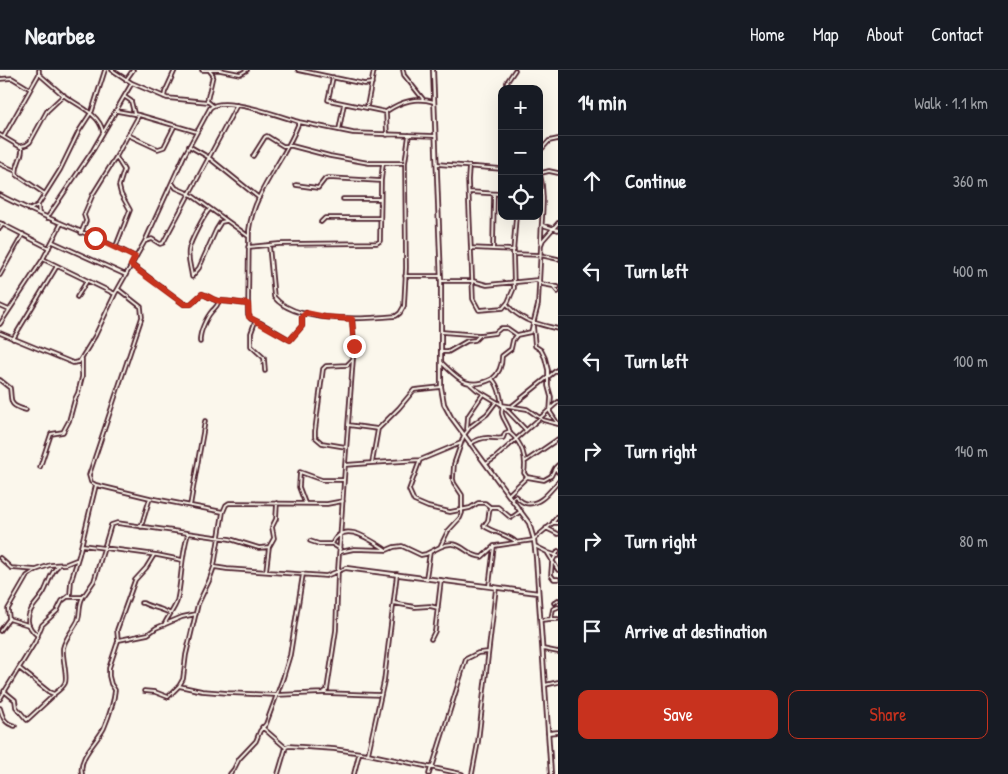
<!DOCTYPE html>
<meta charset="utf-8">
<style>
:root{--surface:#171b24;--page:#20242c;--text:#f1f3f6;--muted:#9ea1a6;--line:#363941;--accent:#c8321e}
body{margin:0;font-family:"Patrick Hand",sans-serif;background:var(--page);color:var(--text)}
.controls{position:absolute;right:15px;top:15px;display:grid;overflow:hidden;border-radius:10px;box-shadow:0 5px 20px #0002}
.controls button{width:45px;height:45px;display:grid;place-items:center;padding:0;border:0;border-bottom:1px solid var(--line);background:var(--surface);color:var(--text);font:25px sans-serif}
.stop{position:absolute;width:15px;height:15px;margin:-11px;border:4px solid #c8321e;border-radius:50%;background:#fff}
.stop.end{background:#c8321e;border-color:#fff;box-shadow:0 1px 5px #0008}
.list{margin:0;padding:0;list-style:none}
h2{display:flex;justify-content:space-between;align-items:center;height:65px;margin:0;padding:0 20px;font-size:21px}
h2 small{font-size:16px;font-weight:400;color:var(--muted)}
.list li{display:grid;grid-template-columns:32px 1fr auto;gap:15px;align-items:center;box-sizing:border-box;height:90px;padding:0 20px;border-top:1px solid var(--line)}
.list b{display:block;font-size:19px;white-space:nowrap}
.list em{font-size:16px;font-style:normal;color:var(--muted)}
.actions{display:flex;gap:10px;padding:15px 20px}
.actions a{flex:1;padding:11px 0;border:1px solid var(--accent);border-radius:10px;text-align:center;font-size:18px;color:var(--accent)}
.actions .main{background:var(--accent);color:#fff}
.icon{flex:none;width:28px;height:28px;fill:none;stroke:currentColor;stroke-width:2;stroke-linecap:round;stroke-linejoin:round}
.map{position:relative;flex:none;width:558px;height:704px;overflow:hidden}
header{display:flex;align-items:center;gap:30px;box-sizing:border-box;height:70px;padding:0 25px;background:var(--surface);border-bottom:1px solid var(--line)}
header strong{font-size:24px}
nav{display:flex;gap:28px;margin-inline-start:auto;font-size:18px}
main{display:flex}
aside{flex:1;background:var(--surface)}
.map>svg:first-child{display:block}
</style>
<header>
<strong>Nearbee</strong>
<nav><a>Home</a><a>Map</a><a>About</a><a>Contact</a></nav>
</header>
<main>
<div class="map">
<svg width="558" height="704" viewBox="0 0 558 704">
<rect width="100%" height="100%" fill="#fbf7ec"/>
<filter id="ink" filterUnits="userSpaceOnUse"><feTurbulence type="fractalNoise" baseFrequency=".02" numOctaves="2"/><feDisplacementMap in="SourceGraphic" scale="10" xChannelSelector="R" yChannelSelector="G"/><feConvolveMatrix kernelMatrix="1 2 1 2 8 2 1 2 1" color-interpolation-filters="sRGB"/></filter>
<g filter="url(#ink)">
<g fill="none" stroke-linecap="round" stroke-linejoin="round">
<defs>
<path id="street" d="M112,0L132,13L167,28L208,32
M202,0H220L240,4L247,0
M209,0L213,5L207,31L212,35
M298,0L364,14L372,13
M403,0L404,5L423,29
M39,4C47,11 55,18 63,25C77,35 100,44 103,62
M333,7L328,30L386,42L387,65
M0,9L12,8L30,19
M126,10L133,0
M506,19L507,12L515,0
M125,27L131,31L134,43
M164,27L165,22L175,0
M367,36L374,0
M117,41L139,45L197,62
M387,41C402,31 416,27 434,32
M339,60L344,34
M0,65L22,78C23,88 14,96 17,105L45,124
M128,65L158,79L164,77L175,55
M4,66L39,4V0
M21,76L26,75L30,72L47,41L64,25
M189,76L208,87L259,128
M539,82L549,71L558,69
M253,86L265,67L267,66L283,76H292L330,86L369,93H405
M116,87L124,100L119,116L121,124L130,140L116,176
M0,94L16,101
M437,94L502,99
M469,96L468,110L473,229L479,240L503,238L508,232L514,218L513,184L516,146
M540,103C546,129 541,147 541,172
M541,103L549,101L558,103
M173,114L176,118L190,124L248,166
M296,115L318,118L325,109L329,108L381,111
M469,122L502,124
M0,125C44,149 92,163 135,187
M343,129H380
M38,135L39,144
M29,140L38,135L60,100L79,61L92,41L105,0
M47,148L93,80L132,13
M321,152L325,148H380
M0,153L49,178
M542,155L558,160
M0,158L3,154
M81,163L86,151L84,145L93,124L116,87L139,45
M146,171L152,169L160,174L163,173L237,35
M53,172L126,205
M269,175L274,227C296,254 364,249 396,246L400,243L404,236L406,198L405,93L409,65
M248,177L279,174L377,173L380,171L381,111L383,93
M471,178L514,180
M493,179L494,124
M513,184L540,185L558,189
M43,189L115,224
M132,195L184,234H191L202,224C208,225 213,231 220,231C229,231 238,233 248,234
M0,205L23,164
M193,205L199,198L216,160L221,152L226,151
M405,206H440
M192,207C191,197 187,189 189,179C190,172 205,143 210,139
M441,211H473L487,215L537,210L542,214L558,217
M553,216L558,222
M77,227L87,211
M507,234C519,251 539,254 558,259
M0,236L9,240
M306,243L302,247V256L290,270L261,253L251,249L248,244L249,160C254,120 286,89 299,52L353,63L435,66
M255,252L251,263V276L264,288L265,301
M0,254L43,189L61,154
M533,255L535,276L541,280L545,288L548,300V316L551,327L550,342L558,354
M442,262L480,265L495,263L501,258H507L517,265
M0,263L73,293L79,292L95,266L115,224L145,171L184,86L210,38C223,25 282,47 299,52
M13,269L57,196
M200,272C199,263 206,248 212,241C216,237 217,237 219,231
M441,282H448L467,271L475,270L480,265
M441,292C458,308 467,321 492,309C498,314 501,328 502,336C503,342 501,338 502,344C504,352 509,354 510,363C522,373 527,388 524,403L527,407L544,410L551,406L555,398
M492,309C500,303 502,295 502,286L511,279L513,270L517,265L531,262L538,235L541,175L543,170L558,153
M0,310L10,318C12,332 8,335 26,340
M469,313L477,320L502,335L527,339L543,350L558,354
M502,335L526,360
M512,336L558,299
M348,355L378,359
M467,359L468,346L483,324
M470,374C476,370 483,367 491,368C496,368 498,369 503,368L505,363L510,361
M346,377L322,373L315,367V361L323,299L326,296L347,295L353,289
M420,390L409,420L414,431L428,437L450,442L470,438L478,433H485L490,437H498L511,448L521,441
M526,391L558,369
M372,393L420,390L461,373
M486,394L495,388L558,332
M345,395L354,276L352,249
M558,395L555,398L558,402
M40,397L51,364L63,362L69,351L75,329L78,323L82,307V289
M96,415L150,428L223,442
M509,424L527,407
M512,428L515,426C519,429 521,432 525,433C539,437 550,421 558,412
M305,433L299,417L300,402L322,410H344
M190,436L205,351
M490,437L488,450L484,456C494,463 507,464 516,472
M553,452L558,446
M141,457L150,428
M546,458L558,464
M534,469L553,453H558
M310,471L319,474H332C343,449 370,470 385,479
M332,474L340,479
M82,475L157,485L182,490
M535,476L547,482L558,500
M269,477L274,468L272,457L276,449L277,433
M440,477C462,467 464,486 482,487L494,476L534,470
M558,481L552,492L551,505L554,509H558
M340,482L354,479L387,480L394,477L402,476L421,485L426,484L440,477L448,461L460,448L462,443V425L454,413L453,409L454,394L464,365L471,356L487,344L496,332
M549,483L558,486
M0,488L11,498L36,500L50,495L66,494L76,490
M214,497L227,499L326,506L346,498
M426,508L430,482
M489,516L494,476
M68,527H83L94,511L111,455L117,453L230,469L259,478L269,477L266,501
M141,533H143C152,538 161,538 169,543
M394,533L415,537L430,536L438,538
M554,533L558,530
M9,549L28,555
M551,549H558
M541,550L551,549L553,539L558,537
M164,555C167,548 175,538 177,531C182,509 181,486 188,464
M0,561L9,549L8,539L27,506L36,500
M38,566C33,562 28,557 28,550C28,538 41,530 45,520C49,512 51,501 58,496
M431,569L435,561L441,510
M119,570L148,564L156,558L182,547L196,544
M543,579L558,582
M19,598L49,622L54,624C58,621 63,617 65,613C68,607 62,588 63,578C65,568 74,559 78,550C81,542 78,535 83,527
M545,615L558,612
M179,616L202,621L228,623L276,625L323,623L327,620L336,560L338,500L345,395L372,393L378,359L399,338L414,320L441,317
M4,621L15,630L16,637L27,650L54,625
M144,621L155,622L168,627L179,616L183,609L186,585L198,534L209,511L214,497L223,442L226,435L229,433L327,434L343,431
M324,623L381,625
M0,629L35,572L42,555L57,541L62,531L70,525L71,511L79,485L96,415L91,412L89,405L142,247L141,237L118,219
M0,638C3,648 4,653 15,656
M262,657L285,677
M548,663L558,662
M368,684L384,611L397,504
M432,698L466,589L478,583L488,582
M82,704C78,687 97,672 104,658C109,646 114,632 115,620L111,614L109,606V598L118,571L117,560L135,510L146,498L154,485
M230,704L234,699L239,689L256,671L260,661L266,654L283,608L290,585L303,504
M278,704L286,677L289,676L334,679L368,684L462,704
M354,704L359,684
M429,704L431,697
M472,704L478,672L496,518"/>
<path id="secondary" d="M433,0L441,211V317L444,334L451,347L529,453L534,470L536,487L551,704
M346,498L538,523"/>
</defs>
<use href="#street" stroke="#4a1f2b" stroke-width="5.5"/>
<use href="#secondary" stroke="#4a1f2b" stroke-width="6"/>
<use href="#street" stroke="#fbf7ec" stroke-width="2"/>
<use href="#secondary" stroke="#fbf7ec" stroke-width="2.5"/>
</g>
</g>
<g fill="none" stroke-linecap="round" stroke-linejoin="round" filter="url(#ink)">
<path stroke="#c8321e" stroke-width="6" d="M95,168L135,187L131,195L184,234H191L202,224C208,225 213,231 220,231C229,231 238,233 248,234L249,247L290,270L302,256V247L306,243L325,247L352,249L354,276"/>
</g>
</svg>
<div class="controls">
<button>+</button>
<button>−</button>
<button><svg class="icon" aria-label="locate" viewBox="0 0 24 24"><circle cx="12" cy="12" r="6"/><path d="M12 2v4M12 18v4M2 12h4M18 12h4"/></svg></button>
</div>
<div class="stop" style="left:95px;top:168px"></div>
<div class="stop end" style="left:354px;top:276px"></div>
</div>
<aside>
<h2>14 min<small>Walk · 1.1 km</small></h2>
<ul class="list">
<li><svg class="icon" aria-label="ahead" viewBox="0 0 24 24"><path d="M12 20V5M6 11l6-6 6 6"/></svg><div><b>Continue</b></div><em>360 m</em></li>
<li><svg class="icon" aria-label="left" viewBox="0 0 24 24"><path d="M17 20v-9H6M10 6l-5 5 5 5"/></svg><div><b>Turn left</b></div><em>400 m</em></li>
<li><svg class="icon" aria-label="left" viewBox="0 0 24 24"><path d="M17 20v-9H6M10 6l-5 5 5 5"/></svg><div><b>Turn left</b></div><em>100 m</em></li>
<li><svg class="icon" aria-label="right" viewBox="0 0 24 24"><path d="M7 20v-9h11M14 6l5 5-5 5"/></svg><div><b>Turn right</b></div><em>140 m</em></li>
<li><svg class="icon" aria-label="right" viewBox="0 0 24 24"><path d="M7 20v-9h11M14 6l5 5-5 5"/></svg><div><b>Turn right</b></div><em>80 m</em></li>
<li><svg class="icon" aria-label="arrive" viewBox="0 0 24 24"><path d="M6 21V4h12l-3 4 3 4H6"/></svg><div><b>Arrive at destination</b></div></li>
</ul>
<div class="actions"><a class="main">Save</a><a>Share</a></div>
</aside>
</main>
